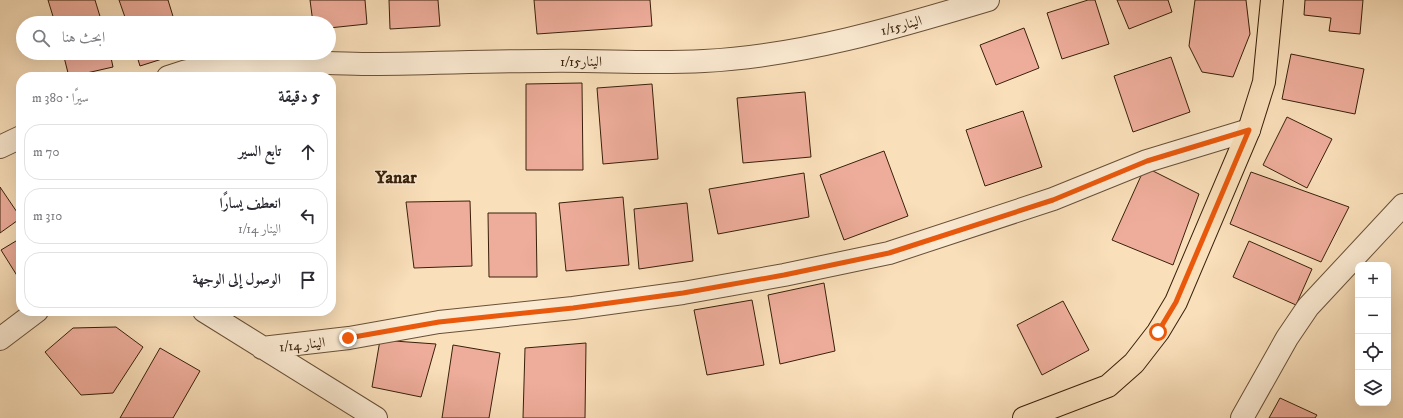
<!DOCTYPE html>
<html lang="ar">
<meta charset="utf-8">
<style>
:root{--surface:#fff;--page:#f2f2f3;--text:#2b2b33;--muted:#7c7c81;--line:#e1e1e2}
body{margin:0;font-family:"IM FELL DW Pica",Amiri,serif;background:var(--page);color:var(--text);direction:rtl}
.controls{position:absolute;right:12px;bottom:12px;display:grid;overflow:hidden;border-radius:8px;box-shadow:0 4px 16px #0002}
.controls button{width:36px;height:36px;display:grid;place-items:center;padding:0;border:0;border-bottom:1px solid var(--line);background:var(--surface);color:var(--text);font:20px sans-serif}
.stop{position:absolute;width:12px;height:12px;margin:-9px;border:3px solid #ea580c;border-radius:50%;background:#fff}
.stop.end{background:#ea580c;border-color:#fff;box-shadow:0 1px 4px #0008}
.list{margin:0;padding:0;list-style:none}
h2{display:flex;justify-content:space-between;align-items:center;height:52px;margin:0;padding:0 16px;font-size:17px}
h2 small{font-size:13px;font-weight:400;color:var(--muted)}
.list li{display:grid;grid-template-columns:26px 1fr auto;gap:12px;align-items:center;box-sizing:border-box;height:56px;margin:0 8px 8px;padding:0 8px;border:1px solid var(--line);border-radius:16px}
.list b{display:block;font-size:15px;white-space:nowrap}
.list p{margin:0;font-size:13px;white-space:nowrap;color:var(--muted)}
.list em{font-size:13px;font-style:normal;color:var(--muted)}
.icon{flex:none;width:22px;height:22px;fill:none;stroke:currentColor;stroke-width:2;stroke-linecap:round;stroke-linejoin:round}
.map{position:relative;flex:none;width:1403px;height:418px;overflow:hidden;direction:ltr}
.search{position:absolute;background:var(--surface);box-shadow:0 4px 16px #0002;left:16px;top:16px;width:320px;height:44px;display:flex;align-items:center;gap:10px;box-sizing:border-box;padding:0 14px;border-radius:22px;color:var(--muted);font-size:15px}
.panel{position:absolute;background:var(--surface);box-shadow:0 4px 16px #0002;left:16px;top:72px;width:320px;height:244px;border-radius:16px;direction:rtl}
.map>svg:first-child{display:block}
</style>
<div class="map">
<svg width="1403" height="418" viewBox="0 0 1403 418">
<rect width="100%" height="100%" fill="#f9dfba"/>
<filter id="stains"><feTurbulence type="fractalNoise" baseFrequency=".005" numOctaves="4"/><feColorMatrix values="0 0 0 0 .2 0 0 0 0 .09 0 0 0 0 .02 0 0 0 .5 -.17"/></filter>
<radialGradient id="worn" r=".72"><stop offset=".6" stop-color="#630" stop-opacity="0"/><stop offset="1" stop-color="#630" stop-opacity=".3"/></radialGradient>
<path fill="#eead9b" stroke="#39200a" d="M48,0H95L102,23H55Z
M119,0H168L175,23H127Z
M310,0H365L367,24L329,28V23H313Z
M389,0H438L440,26L390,29Z
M534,0H650L652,26L537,34Z
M1088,0H1095L1109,44L1062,59L1047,13Z
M1117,0H1168L1172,12L1129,29Z
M1195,0H1246L1250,34L1233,77L1202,72L1189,46Z
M1305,0H1363L1360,34L1329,31L1331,18L1304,15Z
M1024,28L1039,68L996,85L980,45Z
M63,53H110L113,67L69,77Z
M136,53H181L140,66Z
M1291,54L1364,69L1355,114L1282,99Z
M1171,57L1190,112L1133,132L1114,76Z
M582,83L583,170H526V84Z
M652,84L658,159L603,164L597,88Z
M805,92L811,157L743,163L737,98Z
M1023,111L1042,167L985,186L966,130Z
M1287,117L1332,139L1307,188L1263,165Z
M884,151L908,216L844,240L820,175Z
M1145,167L1199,194L1173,265L1112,240Z
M1251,172L1349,207L1321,262L1230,224Z
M804,173L809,217L718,234L709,189Z
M0,187L21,218L0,233Z
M623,197L629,265L566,271L559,203Z
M470,201L472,266L414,268L406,202Z
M687,203L693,261L639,269L634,209Z
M488,213H536L537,277H489Z
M21,238V282L1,250Z
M1249,241L1312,269L1296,305L1233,277Z
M824,283L835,351L780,364L768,295Z
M752,300L764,365L707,375L694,310Z
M1063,301L1089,350L1042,375L1017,325Z
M116,327L143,347L113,393L81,395L45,352L73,328Z
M380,340L436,344L421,397L372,387Z
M586,343L585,418H523L525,348Z
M453,345L500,353L489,418H442Z
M160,348L200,371L173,418H120Z
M1280,398L1317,415L1315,418H1269Z"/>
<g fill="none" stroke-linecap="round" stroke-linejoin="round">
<defs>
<path id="minor" d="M168,77C230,54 297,63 362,64C423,64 484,61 545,61C598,60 651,64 704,61C801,56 895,28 988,0
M0,147L21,137
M204,311L376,418
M0,339L37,311
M262,348L349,338L439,322L573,308L683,293L784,275L889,253L1053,199L1147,161L1249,130
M1242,418L1287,338L1308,307L1403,205"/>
<path id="major" d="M1024,418L1108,386L1134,363L1158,332L1176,302L1249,130L1264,82L1272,0"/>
</defs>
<use href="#minor" stroke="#695036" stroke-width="24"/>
<use href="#major" stroke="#39200a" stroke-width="24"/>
<use href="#minor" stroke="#fbead2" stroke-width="22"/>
<use href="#major" stroke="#f9dfba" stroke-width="22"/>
</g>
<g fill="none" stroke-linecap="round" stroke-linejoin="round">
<path stroke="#ea580c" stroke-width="5" d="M348,338L439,322L573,308L683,293L784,275L889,253L1053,200L1147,161L1249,130L1176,302L1158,332"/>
</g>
<g text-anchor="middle" stroke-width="3" stroke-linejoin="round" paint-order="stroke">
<g font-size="14" fill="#39200a" stroke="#fbead2">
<text transform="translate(901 25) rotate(-15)" y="5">الينار1/15</text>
<text x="581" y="66">الينار1/15</text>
<text transform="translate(302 344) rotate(-6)" y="5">الينار 1/14</text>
</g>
<g font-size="18" font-weight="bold" fill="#39200a" stroke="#fbead2">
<text x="396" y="183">Yanar</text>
</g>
</g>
<rect width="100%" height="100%" filter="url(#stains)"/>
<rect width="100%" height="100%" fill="url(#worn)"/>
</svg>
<div class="controls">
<button>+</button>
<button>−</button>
<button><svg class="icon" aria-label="locate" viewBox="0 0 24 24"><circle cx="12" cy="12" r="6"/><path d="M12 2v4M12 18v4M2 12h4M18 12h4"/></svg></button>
<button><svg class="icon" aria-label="layers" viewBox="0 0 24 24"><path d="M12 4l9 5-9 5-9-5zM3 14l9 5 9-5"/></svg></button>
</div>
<div class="stop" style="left:1158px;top:332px"></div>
<div class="stop end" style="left:348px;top:338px"></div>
<div class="search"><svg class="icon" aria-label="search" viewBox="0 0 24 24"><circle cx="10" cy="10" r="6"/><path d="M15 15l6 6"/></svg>ابحث هنا</div>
<section class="panel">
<h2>5 دقيقة<small>سيرًا · 380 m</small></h2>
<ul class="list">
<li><svg class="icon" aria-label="ahead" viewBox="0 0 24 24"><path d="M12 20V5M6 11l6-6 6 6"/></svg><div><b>تابع السير</b></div><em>70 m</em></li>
<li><svg class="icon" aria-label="left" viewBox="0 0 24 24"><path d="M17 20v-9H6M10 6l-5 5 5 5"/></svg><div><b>انعطف يسارًا</b><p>الينار 1/14</p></div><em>310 m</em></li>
<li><svg class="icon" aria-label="arrive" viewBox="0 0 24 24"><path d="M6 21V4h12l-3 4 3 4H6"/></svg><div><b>الوصول إلى الوجهة</b></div></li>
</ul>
</section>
</div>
